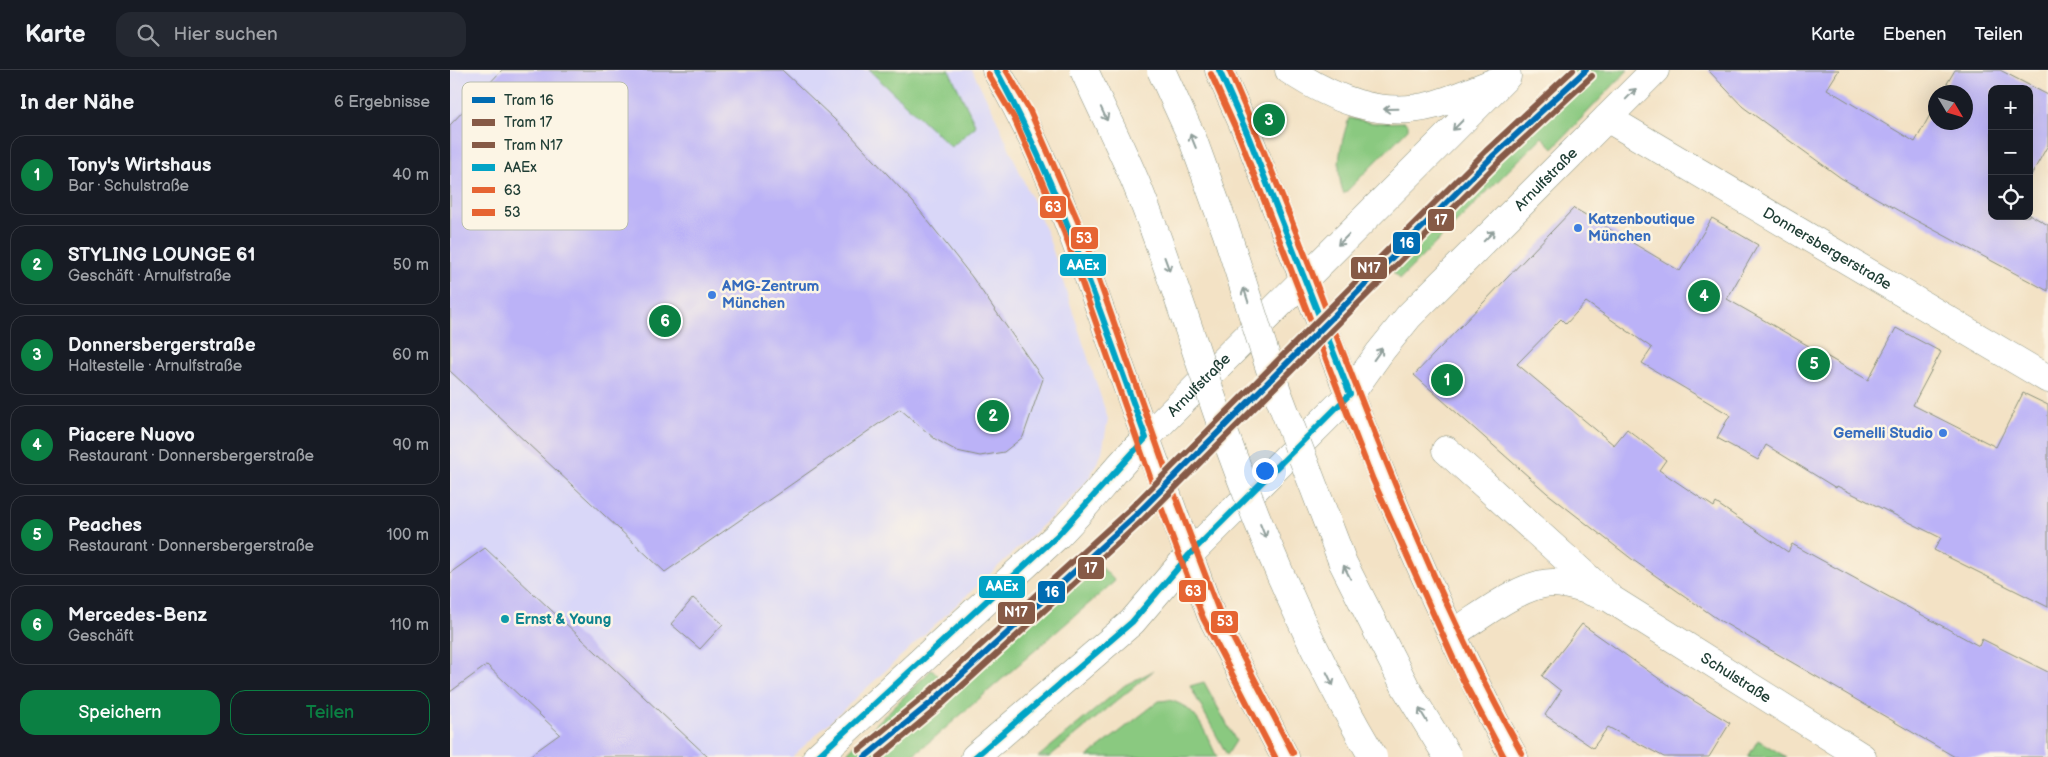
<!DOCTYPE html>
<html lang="de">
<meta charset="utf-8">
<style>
:root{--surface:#171b24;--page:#242831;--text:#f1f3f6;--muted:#9ea1a6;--line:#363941;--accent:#0b8043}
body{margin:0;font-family:"Balsamiq Sans",sans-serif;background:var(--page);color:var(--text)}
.controls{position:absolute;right:15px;top:15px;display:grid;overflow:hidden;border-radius:10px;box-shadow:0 5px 20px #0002}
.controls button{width:45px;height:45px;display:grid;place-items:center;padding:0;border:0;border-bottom:1px solid var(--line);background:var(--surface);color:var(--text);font:25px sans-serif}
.compass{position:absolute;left:1478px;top:15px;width:45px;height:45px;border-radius:50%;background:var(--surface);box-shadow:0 5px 20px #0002;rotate:128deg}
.you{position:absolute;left:814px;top:400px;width:18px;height:18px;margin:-12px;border:4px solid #fff;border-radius:50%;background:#1a73e8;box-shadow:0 0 0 8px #1a73e833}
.badge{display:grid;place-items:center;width:32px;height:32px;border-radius:50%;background:var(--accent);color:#fff;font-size:16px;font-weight:700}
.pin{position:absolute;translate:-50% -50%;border:2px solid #fff;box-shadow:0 1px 5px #0006}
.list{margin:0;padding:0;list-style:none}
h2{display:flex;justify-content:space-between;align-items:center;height:65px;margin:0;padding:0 20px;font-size:21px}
h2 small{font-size:16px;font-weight:400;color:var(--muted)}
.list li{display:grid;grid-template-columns:32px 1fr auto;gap:15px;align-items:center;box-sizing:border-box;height:80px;margin:0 10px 10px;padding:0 10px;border:1px solid var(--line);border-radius:15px}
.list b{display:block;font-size:19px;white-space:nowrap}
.list p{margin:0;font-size:16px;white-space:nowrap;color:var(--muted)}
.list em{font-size:16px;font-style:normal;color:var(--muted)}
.actions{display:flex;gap:10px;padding:15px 20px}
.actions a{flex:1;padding:11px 0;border:1px solid var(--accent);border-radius:15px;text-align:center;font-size:18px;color:var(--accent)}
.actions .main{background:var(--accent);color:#fff}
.icon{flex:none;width:28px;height:28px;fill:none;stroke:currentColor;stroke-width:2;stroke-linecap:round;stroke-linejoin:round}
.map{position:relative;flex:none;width:1598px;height:687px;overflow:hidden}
header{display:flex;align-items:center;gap:30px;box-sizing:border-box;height:70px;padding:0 25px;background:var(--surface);border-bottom:1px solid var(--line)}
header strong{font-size:24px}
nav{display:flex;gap:28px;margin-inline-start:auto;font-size:18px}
.search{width:350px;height:45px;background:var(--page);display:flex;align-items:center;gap:12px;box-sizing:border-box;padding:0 18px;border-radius:15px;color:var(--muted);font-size:19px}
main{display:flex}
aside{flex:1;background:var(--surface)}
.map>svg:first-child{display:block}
</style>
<header>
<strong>Karte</strong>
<div class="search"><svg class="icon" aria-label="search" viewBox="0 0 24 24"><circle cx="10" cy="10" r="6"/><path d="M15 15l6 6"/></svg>Hier suchen</div>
<nav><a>Karte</a><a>Ebenen</a><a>Teilen</a></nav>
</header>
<main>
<aside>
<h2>In der Nähe<small>6 Ergebnisse</small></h2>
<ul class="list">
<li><span class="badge">1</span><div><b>Tony's Wirtshaus</b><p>Bar · Schulstraße</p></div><em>40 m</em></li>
<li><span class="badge">2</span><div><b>STYLING LOUNGE 61</b><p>Geschäft · Arnulfstraße</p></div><em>50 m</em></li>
<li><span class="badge">3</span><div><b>Donnersbergerstraße</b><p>Haltestelle · Arnulfstraße</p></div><em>60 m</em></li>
<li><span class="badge">4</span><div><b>Piacere Nuovo</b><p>Restaurant · Donnersbergerstraße</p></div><em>90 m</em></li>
<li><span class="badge">5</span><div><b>Peaches</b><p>Restaurant · Donnersbergerstraße</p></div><em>100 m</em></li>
<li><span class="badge">6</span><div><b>Mercedes-Benz</b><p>Geschäft</p></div><em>110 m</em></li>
</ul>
<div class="actions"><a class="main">Speichern</a><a>Teilen</a></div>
</aside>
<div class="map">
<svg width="1598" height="687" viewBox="0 0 1598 687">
<rect width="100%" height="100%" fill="#fcf5e5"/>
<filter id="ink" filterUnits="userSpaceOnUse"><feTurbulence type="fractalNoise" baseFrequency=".02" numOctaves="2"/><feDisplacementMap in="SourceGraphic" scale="10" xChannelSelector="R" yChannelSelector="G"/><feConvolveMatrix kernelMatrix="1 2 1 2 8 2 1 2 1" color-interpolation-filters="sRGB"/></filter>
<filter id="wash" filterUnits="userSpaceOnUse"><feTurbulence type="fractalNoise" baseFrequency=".0096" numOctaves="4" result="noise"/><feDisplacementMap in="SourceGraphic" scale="20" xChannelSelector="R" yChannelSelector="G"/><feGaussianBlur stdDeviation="1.12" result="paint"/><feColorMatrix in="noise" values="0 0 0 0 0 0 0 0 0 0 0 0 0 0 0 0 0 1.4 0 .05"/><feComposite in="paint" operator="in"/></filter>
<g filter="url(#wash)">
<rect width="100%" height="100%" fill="#f3e2c5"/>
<path fill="#d9d7f8" d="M0,0H522L542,39L598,166L658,349L652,382L640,407L623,427L342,687H0Z"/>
<path fill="#8ac980" stroke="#54835a" d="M419,0H499L526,56L501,77Z
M1122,0H1178L1103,78L1092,67L950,209L930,188L1074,43Z
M899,48L924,53L955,52L958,55V59L894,124C884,99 891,73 899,48Z
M637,482L665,511L484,668L460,687H393L482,599L494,612Z
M703,601L599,687H588L675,615Z
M754,612L786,671L777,685L740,616Z
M719,630C748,637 755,663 767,687H637L709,631Z
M1308,670L1336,687H1298Z"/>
<g id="blocks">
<path fill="#bbb2f7" d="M52,0H332L400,64L463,132L522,207L593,309L573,367L554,382L530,386L507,381L485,369L450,339L215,502L0,301V55Z
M1258,0H1389L1377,19L1465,72L1486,34V52H1516V22H1492L1505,0H1550L1598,25V75L1579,109V19H1542V146H1579V144L1598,155V221L1458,146L1391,108L1293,37Z
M1124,138L1230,201L1262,148L1308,175L1277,229L1418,310L1446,258L1491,282L1463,335L1546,377L1573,323L1598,335V537L1484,480L1491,468L1387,416L1386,418L1316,375L1308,390L1267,368L1280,345L1192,293L1202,278L1136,232L1116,254L1111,249L1067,294L1164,375L1177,359L1216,390L1209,400L1264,437L1266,433L1338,482L1342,474L1529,576L1532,569L1598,602V687H1505L1269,550L1183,490L1097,423L964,305Z
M35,478L258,687H78L110,664L37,595L0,622V503Z
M243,528L273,554L250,579L221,554Z
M1132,554L1218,615L1280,653L1259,687H1214L1158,657L1143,678L1095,645L1111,621L1092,606Z"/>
</g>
</g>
<g filter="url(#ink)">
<use href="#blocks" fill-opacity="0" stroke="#89907c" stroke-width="1"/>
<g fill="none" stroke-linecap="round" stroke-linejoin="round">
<defs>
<g id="street">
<path id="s1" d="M1157,48L1598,309"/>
<path id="s2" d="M996,380L1161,529L1412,687"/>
<path d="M1002,564C1029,548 1072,512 1104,513C1121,514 1137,520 1153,526"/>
</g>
<path id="secondary" d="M854,210C901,329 946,447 1001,562C1021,605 1041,646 1064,687
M367,687L608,465C639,434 665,398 696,368L761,545L835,687
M525,687L682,552L739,485"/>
<g id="primary">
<path id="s3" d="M696,368L1057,6"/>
<path id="s4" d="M739,485L900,324L930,282L959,246L1205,0"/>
</g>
<path id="highway" d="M546,0C614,115 649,244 696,368
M769,0L797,63L854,210
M839,0C883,29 930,49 983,35C1007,28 1031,17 1055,8"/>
</defs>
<use href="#street" stroke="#89907c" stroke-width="29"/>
<use href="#secondary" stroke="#89907c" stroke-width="29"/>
<use href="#primary" stroke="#89907c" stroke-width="29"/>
<use href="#highway" stroke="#89907c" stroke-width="29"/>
<use href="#street" stroke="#fff" stroke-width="28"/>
<use href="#secondary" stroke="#fff" stroke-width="28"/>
<use href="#primary" stroke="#fff" stroke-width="28"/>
<use href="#highway" stroke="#fff" stroke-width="28"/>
<defs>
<path id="highway-bridge" d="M634,0C651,38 670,75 686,113C720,196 745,281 775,365C815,476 863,586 923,687
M711,0L743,70L777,164L827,321L893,493L956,618L998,687"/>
</defs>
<use href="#highway-bridge" stroke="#89907c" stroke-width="29" stroke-linecap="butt"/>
<use href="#highway-bridge" stroke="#fff" stroke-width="28"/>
<defs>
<path id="bus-1" d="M367,687L608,465L696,368C650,243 610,117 546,0
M525,687L682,552L739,485L900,324L797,63L769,0"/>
<path id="bus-2" d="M538,4L564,48L614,162L705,421L753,548L825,687
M761,4L789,66L923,410L1013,610L1054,687"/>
<path id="bus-3" d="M556,0L580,41L630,156L721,415L769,541L843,683
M779,0C879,226 950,466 1072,683"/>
</defs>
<use href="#bus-1" stroke="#fcf5e5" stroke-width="10"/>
<use href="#bus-2" stroke="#fcf5e5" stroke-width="10"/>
<use href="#bus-3" stroke="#fcf5e5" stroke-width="10"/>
<use href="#bus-1" stroke="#02a4c6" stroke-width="6"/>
<use href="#bus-2" stroke="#e66432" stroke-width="6"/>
<use href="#bus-3" stroke="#e66432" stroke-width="6"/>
<defs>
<path id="tram-1" d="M415,687L483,631L684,447L1042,87L1136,0"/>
<path id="tram-2" d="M429,687L489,637L690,453L1048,93L1142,6"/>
<path id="tram-3" d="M409,680L477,624L678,441L1036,81L1123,0"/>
</defs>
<use href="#tram-1" stroke="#fcf5e5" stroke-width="10"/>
<use href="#tram-2" stroke="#fcf5e5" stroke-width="10"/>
<use href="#tram-3" stroke="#fcf5e5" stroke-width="10"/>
<use href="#tram-1" stroke="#006cb2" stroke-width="6"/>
<use href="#tram-2" stroke="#865a46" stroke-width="6"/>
<use href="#tram-3" stroke="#865a46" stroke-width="6"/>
</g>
<defs><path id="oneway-shaft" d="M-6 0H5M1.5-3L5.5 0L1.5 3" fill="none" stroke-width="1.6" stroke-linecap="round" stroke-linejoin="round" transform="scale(1.25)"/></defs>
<g stroke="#8f9e9a">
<use href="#oneway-shaft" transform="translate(1181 24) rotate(-46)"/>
<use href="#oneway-shaft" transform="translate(941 39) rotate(179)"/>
<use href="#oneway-shaft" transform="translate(654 44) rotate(65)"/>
<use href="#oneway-shaft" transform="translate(1008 55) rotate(135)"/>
<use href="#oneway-shaft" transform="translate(743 71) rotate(-112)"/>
<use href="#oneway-shaft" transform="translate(1039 166) rotate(-45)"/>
<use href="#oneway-shaft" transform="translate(893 170) rotate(135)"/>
<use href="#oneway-shaft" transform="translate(717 194) rotate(70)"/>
<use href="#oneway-shaft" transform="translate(796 225) rotate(-108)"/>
<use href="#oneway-shaft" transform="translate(928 284) rotate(-54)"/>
<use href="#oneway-shaft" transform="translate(813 461) rotate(68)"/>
<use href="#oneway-shaft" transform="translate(897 502) rotate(-117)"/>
<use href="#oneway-shaft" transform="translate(880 609) rotate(64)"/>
<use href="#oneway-shaft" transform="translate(973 645) rotate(-121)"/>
</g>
</g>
<g fill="#3f7fe0" stroke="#fcf5e5" stroke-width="2">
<circle cx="1128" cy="158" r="5"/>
<circle cx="262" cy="225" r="5"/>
<circle cx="1493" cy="363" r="5"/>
</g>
<circle fill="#0f9aa8" stroke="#fcf5e5" stroke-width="2" cx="55" cy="549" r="5"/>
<g text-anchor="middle" stroke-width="5" stroke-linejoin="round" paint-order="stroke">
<g font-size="15" fill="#1f3d34" stroke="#fcf5e5">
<text dy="5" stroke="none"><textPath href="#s4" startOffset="519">Arnulfstraße</textPath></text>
<text dy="5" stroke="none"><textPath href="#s1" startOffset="256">Donnersbergerstraße</textPath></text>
<text dy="5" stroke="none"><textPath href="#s3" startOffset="75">Arnulfstraße</textPath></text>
<text dy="5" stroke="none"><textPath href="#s2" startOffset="370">Schulstraße</textPath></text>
</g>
<g font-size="15" font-weight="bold" fill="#366cbe" stroke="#fcf5e5" text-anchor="start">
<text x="1138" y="154">Katzenboutique<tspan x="1138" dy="17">München</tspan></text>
<text x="272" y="221">AMG-Zentrum<tspan x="272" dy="17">München</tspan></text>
<text x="1483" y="368" text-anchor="end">Gemelli Studio</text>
</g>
<g font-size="15" font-weight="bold" fill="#0d838f" stroke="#fcf5e5" text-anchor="start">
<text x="65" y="554">Ernst &amp; Young</text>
</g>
</g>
<rect x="12" y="12" width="166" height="148" rx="8" fill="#fcf5e5" stroke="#babeb0" stroke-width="1"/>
<rect x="22" y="27" width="23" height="6" fill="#006cb2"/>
<rect x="22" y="49" width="23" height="7" fill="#865a46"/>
<rect x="22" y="72" width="23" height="6" fill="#865a46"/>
<rect x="22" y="94" width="23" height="7" fill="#02a4c6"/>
<rect x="22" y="117" width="23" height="6" fill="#e66432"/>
<rect x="22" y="139" width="23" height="7" fill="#e66432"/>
<g font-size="14" fill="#1f3d34">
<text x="54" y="35">Tram 16</text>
<text x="54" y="57">Tram 17</text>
<text x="54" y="80">Tram N17</text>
<text x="54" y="102">AAEx</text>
<text x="54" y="125">63</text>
<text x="54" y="147">53</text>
</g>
<g stroke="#fcf5e5" stroke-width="2">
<rect x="589" y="125" width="28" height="24" rx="5" fill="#e66432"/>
<rect x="977" y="138" width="28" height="24" rx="5" fill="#865a46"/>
<rect x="620" y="156" width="29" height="24" rx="5" fill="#e66432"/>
<rect x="942" y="161" width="29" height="24" rx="5" fill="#006cb2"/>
<rect x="609" y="183" width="48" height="24" rx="5" fill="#02a4c6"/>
<rect x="900" y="186" width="38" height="24" rx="5" fill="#865a46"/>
<rect x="627" y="486" width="28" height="24" rx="5" fill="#865a46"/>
<rect x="528" y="505" width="48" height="24" rx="5" fill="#02a4c6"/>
<rect x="728" y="509" width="29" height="24" rx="5" fill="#e66432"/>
<rect x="587" y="510" width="29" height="24" rx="5" fill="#006cb2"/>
<rect x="547" y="531" width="39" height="24" rx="5" fill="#865a46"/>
<rect x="760" y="540" width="29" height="24" rx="5" fill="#e66432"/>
</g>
<g font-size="14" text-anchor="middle" font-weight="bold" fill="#fff">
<text x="603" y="142">63</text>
<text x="991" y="155">17</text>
<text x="634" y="173">53</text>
<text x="957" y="178">16</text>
<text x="633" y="200">AAEx</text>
<text x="919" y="203">N17</text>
<text x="641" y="503">17</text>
<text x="552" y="521">AAEx</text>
<text x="743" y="526">63</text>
<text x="602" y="527">16</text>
<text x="566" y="547">N17</text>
<text x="775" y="556">53</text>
</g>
</svg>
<div class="controls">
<button>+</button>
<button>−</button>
<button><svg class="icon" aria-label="locate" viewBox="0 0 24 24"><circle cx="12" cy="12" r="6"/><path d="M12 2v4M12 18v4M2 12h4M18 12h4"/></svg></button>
</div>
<svg class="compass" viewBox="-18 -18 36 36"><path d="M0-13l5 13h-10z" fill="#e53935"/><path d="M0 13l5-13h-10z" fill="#9ea1a6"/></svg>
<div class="you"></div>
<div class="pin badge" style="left:997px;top:310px">1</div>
<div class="pin badge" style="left:543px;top:346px">2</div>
<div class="pin badge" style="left:819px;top:50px">3</div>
<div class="pin badge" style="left:1254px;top:226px">4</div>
<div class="pin badge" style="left:1364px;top:294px">5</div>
<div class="pin badge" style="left:215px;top:251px">6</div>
</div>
</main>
